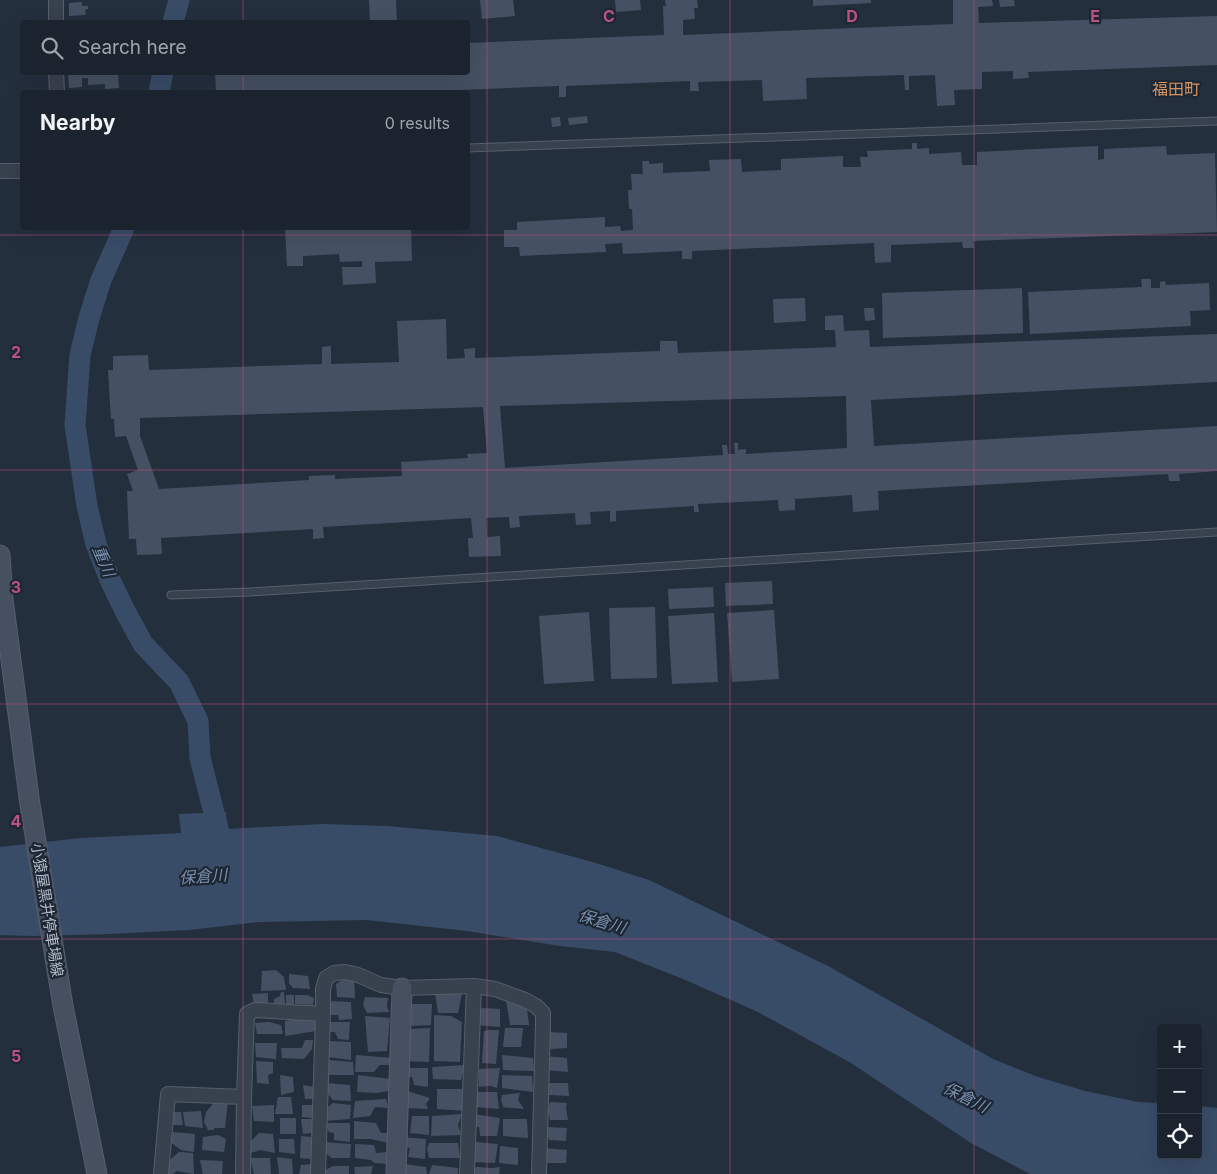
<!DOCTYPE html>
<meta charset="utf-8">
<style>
:root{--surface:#1b232e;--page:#282f3a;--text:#f1f3f6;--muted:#a0a4aa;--line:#39404a}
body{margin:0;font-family:Inter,"Noto Sans JP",sans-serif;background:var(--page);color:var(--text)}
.controls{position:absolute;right:15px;bottom:15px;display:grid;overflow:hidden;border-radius:5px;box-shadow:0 5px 20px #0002}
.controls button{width:45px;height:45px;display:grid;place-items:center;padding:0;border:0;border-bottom:1px solid var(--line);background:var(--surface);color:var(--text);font:25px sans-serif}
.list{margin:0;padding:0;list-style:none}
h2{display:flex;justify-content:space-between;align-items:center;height:65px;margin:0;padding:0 20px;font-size:21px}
h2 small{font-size:16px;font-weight:400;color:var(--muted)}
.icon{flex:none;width:28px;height:28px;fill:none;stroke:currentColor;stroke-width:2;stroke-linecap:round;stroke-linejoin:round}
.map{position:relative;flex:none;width:1217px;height:1174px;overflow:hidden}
.search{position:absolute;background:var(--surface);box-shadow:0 5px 20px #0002;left:20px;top:20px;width:450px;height:55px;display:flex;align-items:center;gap:12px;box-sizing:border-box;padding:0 18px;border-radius:5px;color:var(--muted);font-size:19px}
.panel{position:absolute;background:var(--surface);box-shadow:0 5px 20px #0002;left:20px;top:90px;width:450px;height:140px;border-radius:5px}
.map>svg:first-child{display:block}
</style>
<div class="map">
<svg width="1217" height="1174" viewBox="0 0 1217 1174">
<rect width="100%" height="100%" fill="#242f3e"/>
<path fill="#394c67" d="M226,812L227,829L323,824L387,826L497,836L596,863L649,880L828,966L993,1059L1038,1077L1085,1091L1138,1102L1161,1103V1155H1198V1106L1217,1108V1174H1030L971,1143L851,1063L758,1012L683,979L615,952L560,946L467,931L367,920L258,922L189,930L110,934L33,936L0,935V847L81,838L181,833L179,814Z"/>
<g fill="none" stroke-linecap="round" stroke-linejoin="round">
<path stroke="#394c67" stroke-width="21" d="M173,22L179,0
M159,92L163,72
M124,228L101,280L89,318L80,355L75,425L87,506L96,544L110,580L125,611L143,644L179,682L198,721L200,758L221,840"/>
</g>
<path fill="#455162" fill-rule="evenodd" d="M369,0H396L397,22H370Z
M480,0H513L515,16L482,19Z
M615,0H640L641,10L616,12Z
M665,0H697L698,8H694L695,19L683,20V35L953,24V0H992L993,6L978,7L979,23L1217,16V65L1028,72L1029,78L1013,79V71L982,72V89L954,90L955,105L937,106L935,75L909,76V90H905L904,75L806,78L807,99L763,101L762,80L698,82L699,91H690V81L566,86V97H559V86L411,92H216L215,72H468V43L664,35L663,6H666Z
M813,0H871V3L813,6Z
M999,0H1014L1015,6L1000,7Z
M82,2V6H88V9L85,10L86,15L69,16V3Z
M68,72H118L119,88L105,89V84L88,85V78H82V87L69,88Z
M587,116L588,123L569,125L568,118Z
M560,117L561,126L552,127L551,118Z
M912,143H917V149L929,148V154L961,152L962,165H977V152L1098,146V160L1104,159V149L1166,146L1167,155L1215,153L1217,232L973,241L974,248H963L962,242L891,245V262L875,263L874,243L692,251V259H682V251L623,254L622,243L605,244L606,252L520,256L519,247H504V230H517V222L605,217V227L620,226L621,231L633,230L632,209H629L628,190H632L631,174H643L642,161H649V164L663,163V173L710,171L709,160L741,159L742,172L781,170V159L843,156V167H861L860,157H868L867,151L912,149Z
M285,228H411L412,261L375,262L376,283L343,285L342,267H362V261L340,262L339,254L303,256V266H287Z
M1141,279H1151V288H1160V282L1165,281L1166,285L1209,283L1210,310L1190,311L1191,326L1030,334L1028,292L1142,287Z
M1022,288L1023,333L883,338L882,293Z
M805,298L806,321L774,323L773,299Z
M864,308H874L875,320L865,321Z
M843,315L844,331L869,330L870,347L1217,334V382L871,400L874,446L1217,426V471L1179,474L1180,481H1169L1168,474L878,491L879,510L853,512L852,495L795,499V510L779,511L778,500L698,504L699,512H694V506L616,511V521L610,522V511L590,512L591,524L576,525L575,513L519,516L520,527L510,528L509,517L486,518L487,537L500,536L501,556L469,557L468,538H473L471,518L323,527L324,538L313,539V529L161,538L162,554L137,555L136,539H129L127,491H133L127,474L138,470L126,436L115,437L114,419H111L108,370H113V356L148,355L149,370L322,364V347L331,346V364L399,362L397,321L446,319L447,359L465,358L464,349L475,348V358L660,351V341H677L678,353L836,347L835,330H825V316ZM846,396L847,448L746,454V449L738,450V443H734L735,454H728L727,445H722L723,455L505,468L500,406ZM483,407L487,453L467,454L468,458L401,462L402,476L335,479V475L309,476V480L159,489L140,436V418Z
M772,581L773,604L726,606L725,583Z
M713,587L714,607L669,609L668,589Z
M655,607L657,678L611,679L609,608Z
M774,610L779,679L732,682L727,613Z
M589,612L594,681L544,684L539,616Z
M714,613L718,682L672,684L668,616Z
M276,970L284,977L286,990L261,991L262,971Z
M289,974L308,976L310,989L293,988L289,983Z
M354,977L355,998L337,997L336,984L345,978Z
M281,992H284L285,1005L274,1004V999L280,996Z
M268,993V1003L254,1004L252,994Z
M435,993H462L458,1013H438Z
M286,995H294V1004H286Z
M295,995H307L314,998L313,1005L295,1004Z
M365,997L388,998L387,1006L389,1012L367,1013L363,1005Z
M506,1000L516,1001L527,1009L529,1025H510Z
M328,1001L351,1002L352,1019L339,1020L338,1015H327Z
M408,1004H432L431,1025L411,1026Z
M483,1008L500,1009V1027L476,1025L475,1010Z
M434,1015L451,1016L462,1022L460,1062L434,1061Z
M365,1016L390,1018L387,1051L368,1052Z
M304,1018L317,1022L316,1031L285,1036V1021Z
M269,1022L281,1025L283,1034H257L255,1023Z
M329,1022H350L349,1040L338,1039L335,1032H329Z
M430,1028L429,1062L406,1061L409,1029Z
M505,1028H523L521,1047H503Z
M489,1030H499L496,1064L482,1063L484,1031Z
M547,1032L567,1033V1048L551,1049L545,1042Z
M305,1040H313L312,1049L304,1059L282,1058L281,1048H302Z
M328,1041L351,1042V1060L328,1057Z
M255,1043H277L276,1059L256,1057Z
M356,1055L393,1058L390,1065H380L374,1072H355Z
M502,1055L533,1058L534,1071L503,1070Z
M545,1056L567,1058L568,1072L544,1070Z
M329,1060L353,1062L354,1075H328Z
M256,1061L273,1062V1073L268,1075L269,1084L257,1083Z
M465,1065L461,1080L433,1079L432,1067Z
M406,1068H428V1087L414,1085L412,1077L404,1076Z
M500,1068L497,1088L490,1086L479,1087V1069Z
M280,1075L293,1077L294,1092L281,1095Z
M358,1075L390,1079L389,1091L376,1093L357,1092Z
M502,1075L532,1076L533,1092L502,1088Z
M326,1083L350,1085L351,1101L333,1100L326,1092Z
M548,1083H568L569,1096L549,1095Z
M303,1085L313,1087L314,1099H305Z
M437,1089H463L465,1111L437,1109Z
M404,1090L430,1098L426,1104L428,1109L406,1108Z
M475,1092H497L499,1109L475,1107Z
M520,1093L518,1100L524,1109L503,1107L501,1100L502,1095Z
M278,1097H291L293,1114H275Z
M217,1099L228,1100L225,1128H214V1130H208L204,1122L206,1112Z
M386,1099L388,1108L375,1107L370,1116L353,1118L355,1101Z
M550,1102L567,1103L566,1108L568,1120H550L548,1110Z
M333,1103L351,1105L350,1119L323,1121V1111Z
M274,1105V1122L254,1121L252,1106Z
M302,1105H315L313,1118L302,1117Z
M201,1111L203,1128L185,1126L183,1112Z
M169,1112H181L183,1125H170Z
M462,1114L458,1125L461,1135L431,1136L432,1116Z
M473,1114L500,1118L497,1136H480L479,1127L473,1126Z
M412,1116H429V1135L410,1133Z
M280,1118H296V1134H280Z
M301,1119H312V1133L303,1134Z
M503,1119H527L528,1138L503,1136Z
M354,1121L376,1123L381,1133H390L388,1143L371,1139H354Z
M325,1123H350V1142L334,1140V1133L329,1132Z
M547,1127L567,1128L566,1141L549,1140L547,1134Z
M173,1132L195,1134L194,1152L181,1150L169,1141Z
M259,1133L273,1134L275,1153L260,1150L248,1154L247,1145Z
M218,1135L226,1139L224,1152L202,1150L203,1137Z
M301,1136L311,1137V1159L300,1158Z
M401,1137L426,1139L425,1159L408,1157L410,1148L403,1147Z
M279,1139H294L295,1154L279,1152Z
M324,1142L351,1144L350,1158H332L323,1152Z
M476,1142L498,1144L495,1163L473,1162Z
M429,1143H458L460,1158H429L427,1149Z
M355,1144L374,1145L376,1153L388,1152V1164L375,1163L371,1160L355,1158Z
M500,1146L518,1148V1165L499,1163Z
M543,1148L567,1150L566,1163H542Z
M179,1152L193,1153L194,1174L177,1171L173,1174H166V1163Z
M277,1157L292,1159L293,1174H279Z
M250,1158H270L271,1174H254Z
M200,1160L223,1161L222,1174H203Z
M312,1164L311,1174H299L301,1165Z
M404,1164L426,1167L427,1174H405Z
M432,1165L458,1168V1174H429Z
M333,1166H349V1174H322V1172Z
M373,1166L371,1174H355L354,1167Z
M477,1167L492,1168L500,1167L499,1174H471V1168Z"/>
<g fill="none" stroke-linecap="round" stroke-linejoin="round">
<defs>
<path id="lane" d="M468,148L1217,121
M172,595H171L249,592L1217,532"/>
<path id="street" d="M56,0V22
M56,72L57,92
M0,171H22
M161,1174L168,1094L244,1097L247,1014L255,1010L323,1014V989L326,978L334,973L345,972L358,975L381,985L402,988L474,986L495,989L525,1000L536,1006L543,1013V1025L539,1174
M243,1174L244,1097
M318,1174L323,1014
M467,1174L474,986"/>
<path id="secondary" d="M0,555L3,599L30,805L63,1006L97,1174
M396,1174L402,988"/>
</defs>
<use href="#lane" stroke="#565f6c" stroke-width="9"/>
<use href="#street" stroke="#565f6c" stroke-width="16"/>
<use href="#secondary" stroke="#565f6c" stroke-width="21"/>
<use href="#lane" stroke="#38414e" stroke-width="7"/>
<use href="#street" stroke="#38414e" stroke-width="14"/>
<use href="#secondary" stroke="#465061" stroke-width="19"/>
</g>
<path fill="none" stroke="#bd5182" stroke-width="1" stroke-opacity="0.55" d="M243,0V22M487,0V1174M730,0V1174M974,0V1174M243,72V92M243,228V1174M0,235H1217M0,470H1217M0,704H1217M0,939H1217"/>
<g text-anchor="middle" stroke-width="4.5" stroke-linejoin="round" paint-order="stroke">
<g font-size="15" fill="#b4bcc9" stroke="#1d2633">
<text transform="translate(47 910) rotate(81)" y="5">小猿屋黒井停車場線</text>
</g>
<g font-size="16" fill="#d59563" stroke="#1d2633">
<text x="1176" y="95">福田町</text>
</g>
<g font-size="16" font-style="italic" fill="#7c92b1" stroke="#1d2633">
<text transform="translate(104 561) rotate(67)" y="6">重川</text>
<text transform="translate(203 876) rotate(-4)" y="6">保倉川</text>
<text transform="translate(602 921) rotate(17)" y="6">保倉川</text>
<text transform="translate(966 1097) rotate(26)" y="6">保倉川</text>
</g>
</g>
<g font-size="16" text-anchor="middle" font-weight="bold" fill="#bd5182" stroke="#1d2633" stroke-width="4.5" stroke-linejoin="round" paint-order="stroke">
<text x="609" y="22">C</text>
<text x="852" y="22">D</text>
<text x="1095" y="22">E</text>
<text x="16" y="358">2</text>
<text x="16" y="593">3</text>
<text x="16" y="827">4</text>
<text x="16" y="1062">5</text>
</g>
</svg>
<div class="controls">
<button>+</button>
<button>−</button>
<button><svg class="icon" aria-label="locate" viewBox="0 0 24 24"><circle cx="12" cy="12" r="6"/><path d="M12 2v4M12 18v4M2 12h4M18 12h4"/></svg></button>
</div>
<div class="search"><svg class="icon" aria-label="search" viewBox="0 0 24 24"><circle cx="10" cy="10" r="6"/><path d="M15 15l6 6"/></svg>Search here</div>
<section class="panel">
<h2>Nearby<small>0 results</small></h2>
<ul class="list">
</ul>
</section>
</div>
